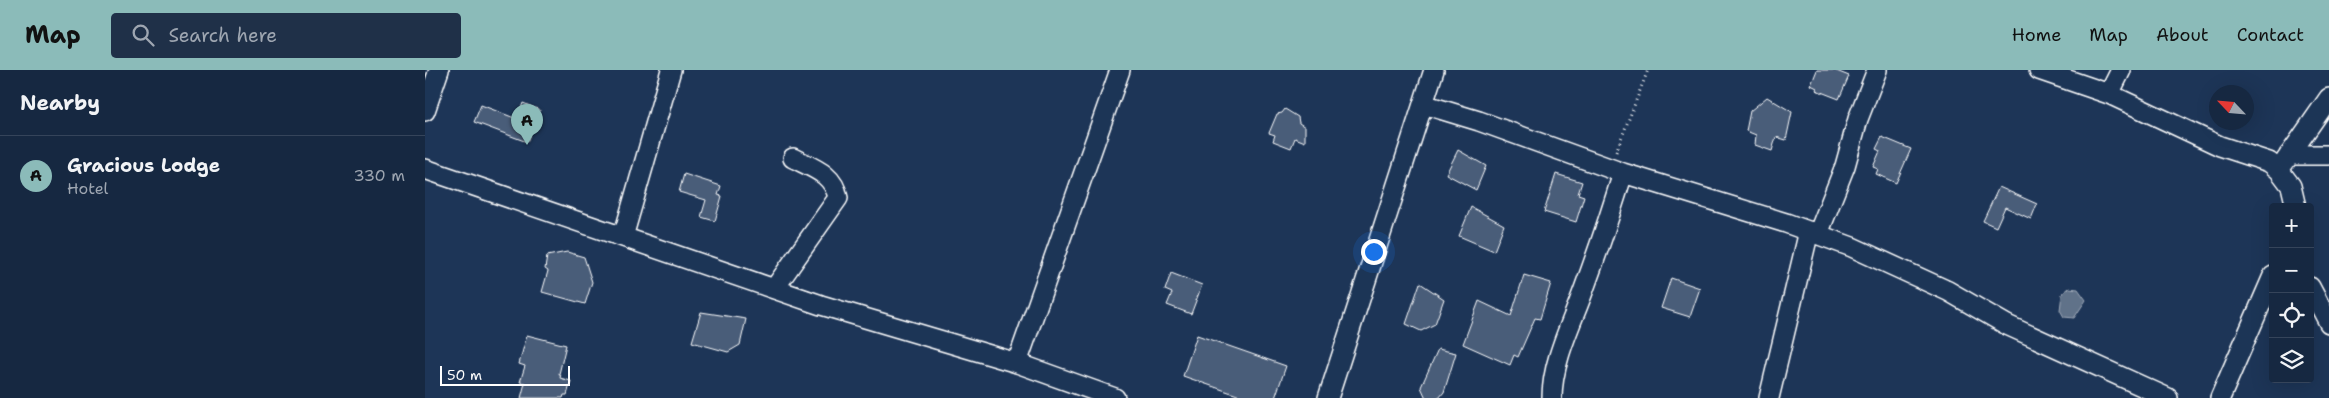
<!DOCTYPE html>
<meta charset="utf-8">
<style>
:root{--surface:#162841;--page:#1f3048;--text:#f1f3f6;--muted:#9ea6b1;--line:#35445a;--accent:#8bbbb9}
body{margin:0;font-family:"Shantell Sans",sans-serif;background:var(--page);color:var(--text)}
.controls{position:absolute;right:15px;bottom:15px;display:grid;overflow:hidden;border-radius:5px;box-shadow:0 5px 20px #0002}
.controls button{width:45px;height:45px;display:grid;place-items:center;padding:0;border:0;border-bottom:1px solid var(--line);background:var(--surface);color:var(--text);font:25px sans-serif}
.compass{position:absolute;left:1784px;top:15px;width:45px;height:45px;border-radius:50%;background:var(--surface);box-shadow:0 5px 20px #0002;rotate:296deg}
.scale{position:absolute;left:15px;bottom:12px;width:130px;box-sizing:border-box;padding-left:5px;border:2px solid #fff;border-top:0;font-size:14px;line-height:18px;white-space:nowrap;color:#fff;-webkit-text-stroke:4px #1d3557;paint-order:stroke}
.you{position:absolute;left:948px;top:181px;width:18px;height:18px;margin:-12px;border:4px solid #fff;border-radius:50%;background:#1a73e8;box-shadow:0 0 0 8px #1a73e833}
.badge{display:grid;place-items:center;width:32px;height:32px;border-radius:50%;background:var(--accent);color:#111;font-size:16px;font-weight:700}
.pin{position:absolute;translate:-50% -41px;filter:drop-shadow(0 1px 2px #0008)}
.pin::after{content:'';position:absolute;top:26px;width:18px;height:15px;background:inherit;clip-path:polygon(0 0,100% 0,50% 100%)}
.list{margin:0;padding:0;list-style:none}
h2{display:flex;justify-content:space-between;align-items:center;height:65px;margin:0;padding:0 20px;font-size:21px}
h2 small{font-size:16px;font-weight:400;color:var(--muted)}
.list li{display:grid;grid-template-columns:32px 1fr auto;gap:15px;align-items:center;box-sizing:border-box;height:80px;padding:0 20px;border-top:1px solid var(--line)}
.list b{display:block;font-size:19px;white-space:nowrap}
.list p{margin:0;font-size:16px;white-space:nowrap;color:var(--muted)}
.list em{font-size:16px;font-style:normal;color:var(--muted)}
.icon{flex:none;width:28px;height:28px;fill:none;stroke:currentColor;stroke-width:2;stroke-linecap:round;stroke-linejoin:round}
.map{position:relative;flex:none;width:1904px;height:328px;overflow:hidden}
header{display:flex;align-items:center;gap:30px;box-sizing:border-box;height:70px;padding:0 25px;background:var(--accent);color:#111}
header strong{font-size:24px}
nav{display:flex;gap:28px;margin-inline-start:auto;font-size:18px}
.search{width:350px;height:45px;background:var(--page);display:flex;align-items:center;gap:12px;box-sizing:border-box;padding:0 18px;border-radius:5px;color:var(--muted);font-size:19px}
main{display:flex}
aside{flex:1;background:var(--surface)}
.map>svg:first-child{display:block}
</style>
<header>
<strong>Map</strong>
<div class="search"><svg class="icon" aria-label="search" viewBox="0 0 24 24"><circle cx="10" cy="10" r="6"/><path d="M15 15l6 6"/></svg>Search here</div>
<nav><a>Home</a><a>Map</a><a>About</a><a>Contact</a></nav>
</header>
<main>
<aside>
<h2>Nearby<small></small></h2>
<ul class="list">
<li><span class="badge">A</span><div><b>Gracious Lodge</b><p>Hotel</p></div><em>330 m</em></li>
</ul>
</aside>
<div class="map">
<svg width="1904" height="328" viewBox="0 0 1904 328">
<rect width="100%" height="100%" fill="#1d3557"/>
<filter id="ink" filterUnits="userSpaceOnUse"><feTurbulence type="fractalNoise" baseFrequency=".02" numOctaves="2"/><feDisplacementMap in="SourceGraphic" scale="10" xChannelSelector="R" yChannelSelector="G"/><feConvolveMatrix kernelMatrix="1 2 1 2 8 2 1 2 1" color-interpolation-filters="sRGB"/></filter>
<g filter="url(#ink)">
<path fill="#617289" stroke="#a0aab8" d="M1644,218L1653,219L1661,230L1649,248L1639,247L1635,240L1637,224Z"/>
<path fill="#4a5d79" stroke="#fff" d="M1392,0H1409L1424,6L1414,29L1391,20L1392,18L1386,15Z
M1342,27L1367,42L1361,70L1351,67L1347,81L1330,75L1331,65L1321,61L1325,41Z
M98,33L115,40L102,72L49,52L56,35L92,49Z
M860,39L873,47L874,53L880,57V72L870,68L866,78L848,71L850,65L844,63L852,44L857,43Z
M1457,67L1486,79L1471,113L1451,104L1453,99L1448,97L1455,81L1451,79Z
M1033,80L1061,96L1051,120L1021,104Z
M259,104L296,116L293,125L297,126L290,151L276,147L281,130L254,122Z
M1131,104L1157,112L1153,124L1159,126L1151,152L1119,142Z
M1574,117L1612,134L1606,149L1580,137L1571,157L1558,151Z
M1046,137L1079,155L1069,181L1034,166Z
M142,182L159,187L167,212L160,234L117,222L123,201L120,199L122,186Z
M746,203L777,215L766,244L742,235L747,223L740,220Z
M1099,205L1126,213L1115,249L1110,248L1093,287L1089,285L1085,295L1038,274L1054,231L1086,246Z
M1246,208L1275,218L1265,247L1236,238Z
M995,213L1019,229L1010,254L996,261L981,254Z
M276,242L321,249L315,275L303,282L267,272Z
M102,265L141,275L134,304H136L135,308L146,311L142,325H139L138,328H96L100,313L95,312L100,296L94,294Z
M772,265L861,296L850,328H821L758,306Z
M1013,279L1031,283L1019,322L1014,328H1001L996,317Z"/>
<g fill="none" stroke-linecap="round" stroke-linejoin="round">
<defs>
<path id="minor" d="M1614,0L1684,24L1795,76L1844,92L1854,100L1866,116L1871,137
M1684,24L1696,0
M998,34L1054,51L1198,103L1361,153L1427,177L1523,221L1582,255L1743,328
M0,41L14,0
M1864,85H1904
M0,99L396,235L592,293L690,328
M1854,100L1904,28
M1393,164L1420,96L1433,49L1452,0
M198,167L246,0
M1885,217L1904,253
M349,219L413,128C409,104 388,98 368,88
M592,293L695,0
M903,328L1009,0
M1127,328C1127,291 1147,253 1159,219C1173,181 1186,142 1198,103
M1344,328L1384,161
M1795,328L1848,206"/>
</defs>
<use href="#minor" stroke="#fff" stroke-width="22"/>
<path stroke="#fff" stroke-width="3" stroke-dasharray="1 4" stroke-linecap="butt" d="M1191,82L1223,0"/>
<use href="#minor" stroke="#1d3557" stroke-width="19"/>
</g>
</g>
</svg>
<div class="controls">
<button>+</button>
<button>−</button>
<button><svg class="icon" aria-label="locate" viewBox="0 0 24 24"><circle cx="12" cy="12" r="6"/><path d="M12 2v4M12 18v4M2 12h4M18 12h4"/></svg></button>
<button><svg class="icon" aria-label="layers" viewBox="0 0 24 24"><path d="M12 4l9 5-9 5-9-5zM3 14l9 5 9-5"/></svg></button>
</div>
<svg class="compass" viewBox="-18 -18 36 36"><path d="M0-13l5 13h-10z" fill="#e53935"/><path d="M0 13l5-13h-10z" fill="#9ea6b1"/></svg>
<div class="scale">50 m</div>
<div class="you"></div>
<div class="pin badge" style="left:102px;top:75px">A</div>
</div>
</main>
